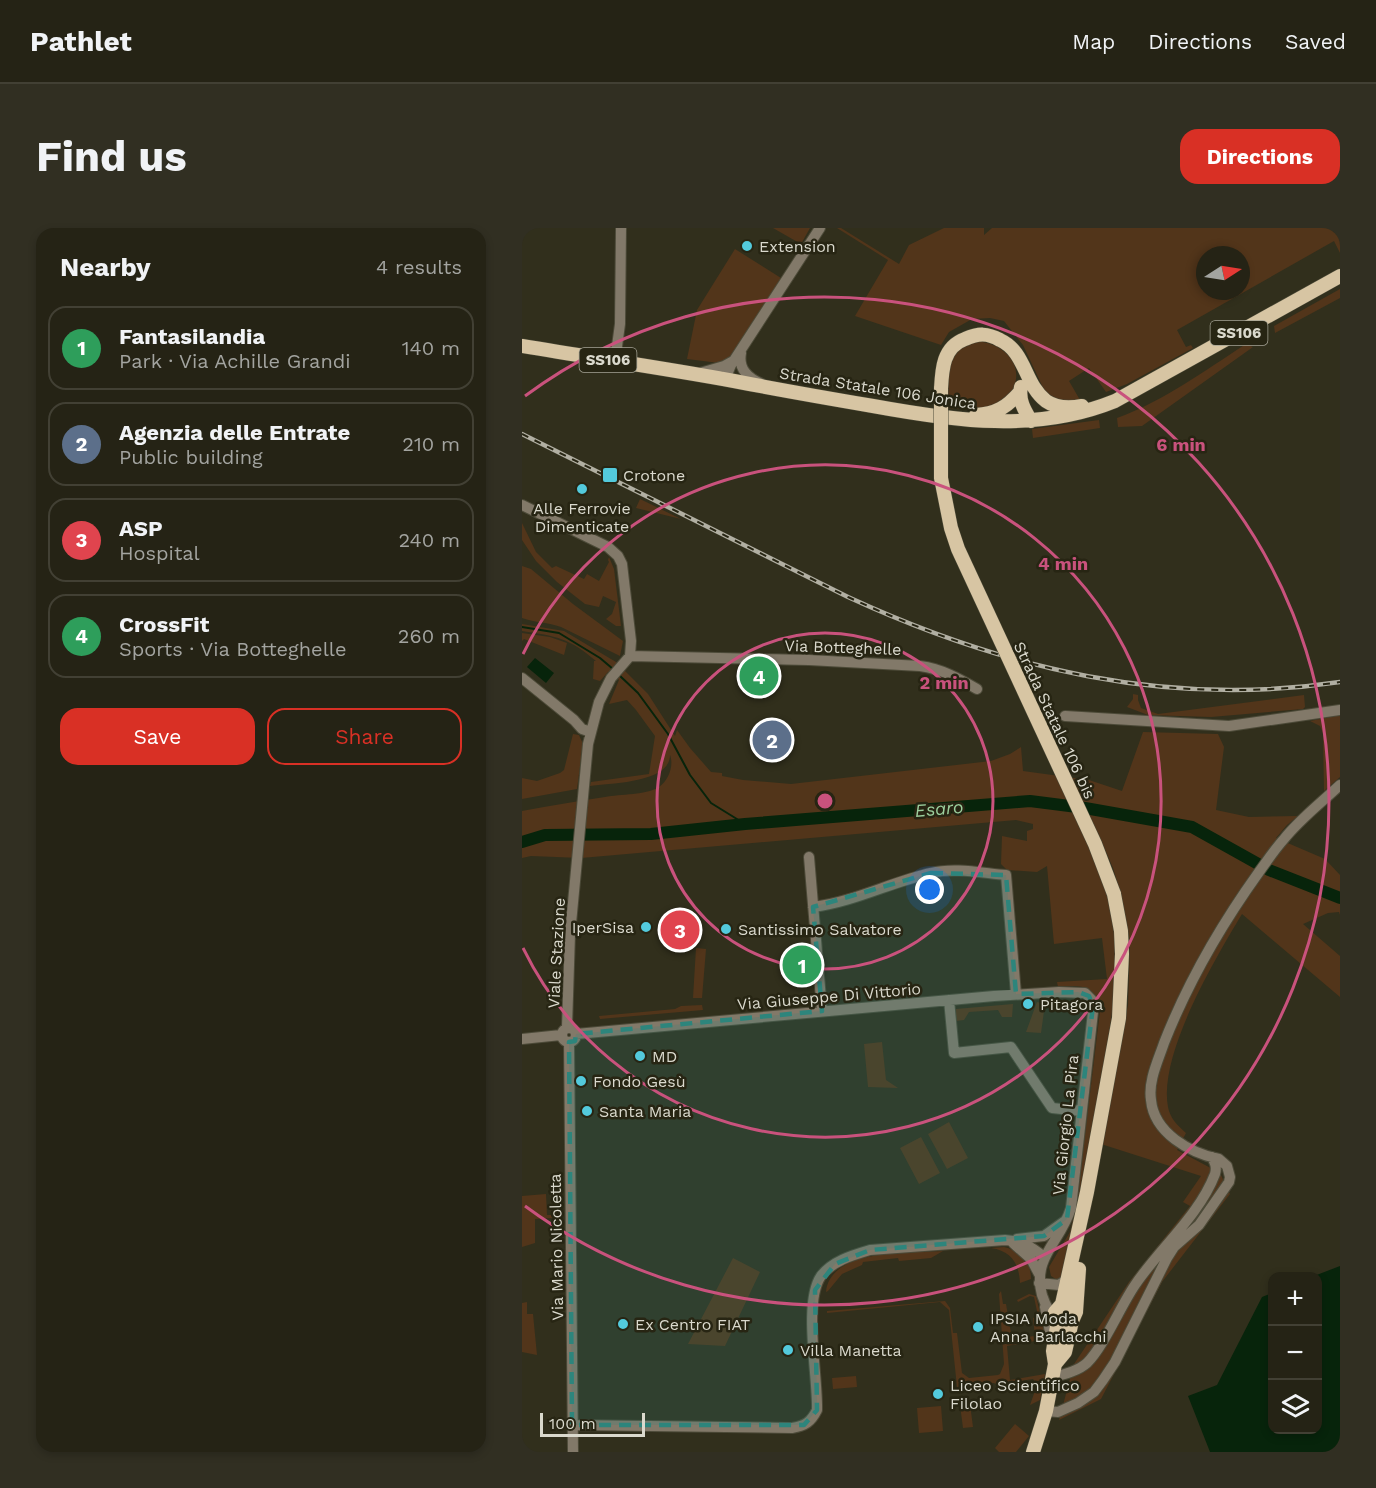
<!DOCTYPE html>
<meta charset="utf-8">
<style>
:root{--surface:#252315;--page:#312f22;--text:#f1f3f6;--muted:#a3a4a0;--line:#424034;--accent:#d93025}
body{margin:0;font-family:"Work Sans",sans-serif;background:var(--page);color:var(--text)}
.controls{position:absolute;right:18px;bottom:18px;display:grid;overflow:hidden;border-radius:12px;box-shadow:0 3px 9px #0003}
.controls button{width:54px;height:54px;display:grid;place-items:center;padding:0;border:0;border-bottom:2px solid var(--line);background:var(--surface);color:var(--text);font:30px sans-serif}
.compass{position:absolute;left:674px;top:18px;width:54px;height:54px;border-radius:50%;background:var(--surface);box-shadow:0 3px 9px #0003;rotate:78deg}
.scale{position:absolute;left:18px;bottom:15px;width:105px;box-sizing:border-box;padding-left:6px;border:3px solid #dad9cd;border-top:0;font-size:16px;line-height:21px;white-space:nowrap;color:#dad9cd;-webkit-text-stroke:4px #272513;paint-order:stroke}
.you{position:absolute;left:408px;top:662px;width:21px;height:21px;margin:-15px;border:4px solid #fff;border-radius:50%;background:#1a73e8;box-shadow:0 0 0 9px #1a73e833}
.badge{display:grid;place-items:center;width:39px;height:39px;border-radius:50%;background:var(--accent);color:#fff;font-size:20px;font-weight:700}
.pin{position:absolute;translate:-50% -50%;border:3px solid #fff;box-shadow:0 2px 6px #0006}
.list{margin:0;padding:0;list-style:none}
h2{display:flex;justify-content:space-between;align-items:center;height:78px;margin:0;padding:0 24px;font-size:26px}
h2 small{font-size:20px;font-weight:400;color:var(--muted)}
.list li{display:grid;grid-template-columns:39px 1fr auto;gap:18px;align-items:center;box-sizing:border-box;height:84px;margin:0 12px 12px;padding:0 12px;border:2px solid var(--line);border-radius:18px}
.list b{display:block;font-size:22px;white-space:nowrap}
.list p{margin:0;font-size:20px;white-space:nowrap;color:var(--muted)}
.list em{font-size:20px;font-style:normal;color:var(--muted)}
.actions{display:flex;gap:12px;padding:18px 24px}
.actions a{flex:1;padding:14px 0;border:2px solid var(--accent);border-radius:18px;text-align:center;font-size:21px;color:var(--accent)}
.actions .main{background:var(--accent);color:#fff}
.icon{flex:none;width:33px;height:33px;fill:none;stroke:currentColor;stroke-width:2;stroke-linecap:round;stroke-linejoin:round}
.map{position:relative;flex:none;width:818px;height:1224px;overflow:hidden;border-radius:18px}
header{display:flex;align-items:center;gap:36px;box-sizing:border-box;height:84px;padding:0 30px;background:var(--surface);border-bottom:2px solid var(--line)}
header strong{font-size:28px}
nav{display:flex;gap:33px;margin-inline-start:auto;font-size:21px}
.intro{display:flex;align-items:center;justify-content:space-between;box-sizing:border-box;height:144px;padding:0 36px}
h1{margin:0;font-size:42px}
.button{padding:15px 27px;border-radius:18px;background:var(--accent);color:#fff;font-size:21px;font-weight:700}
main{display:flex;gap:36px;padding:0 36px}
aside{flex:1;background:var(--surface);border-radius:18px;box-shadow:0 3px 9px #0003}
.map>svg:first-child{display:block}
</style>
<header>
<strong>Pathlet</strong>
<nav><a>Map</a><a>Directions</a><a>Saved</a></nav>
</header>
<div class="intro"><h1>Find us</h1><a class="button">Directions</a></div>
<main>
<aside>
<h2>Nearby<small>4 results</small></h2>
<ul class="list">
<li><span class="badge" style="background:#2e9e5b">1</span><div><b>Fantasilandia</b><p>Park · Via Achille Grandi</p></div><em>140 m</em></li>
<li><span class="badge" style="background:#5c6f8a">2</span><div><b>Agenzia delle Entrate</b><p>Public building</p></div><em>210 m</em></li>
<li><span class="badge" style="background:#e0444e">3</span><div><b>ASP</b><p>Hospital</p></div><em>240 m</em></li>
<li><span class="badge" style="background:#2e9e5b">4</span><div><b>CrossFit</b><p>Sports · Via Botteghelle</p></div><em>260 m</em></li>
</ul>
<div class="actions"><a class="main">Save</a><a>Share</a></div>
</aside>
<div class="map">
<svg width="818" height="1224" viewBox="0 0 818 1224">
<rect width="100%" height="100%" fill="#312f1c"/>
<path fill="#52351a" fill-rule="evenodd" d="M251,0H288L279,16Z
M315,0H319L377,36L387,17L422,0H462V7L470,0H818V25L812,13L655,102L664,119L669,117L671,120L605,156L584,164L567,140L547,153L558,172H535L523,164L501,117L482,93L468,90L450,91L427,104L419,117L333,88L366,32ZM683,27H719V63H683Z
M213,21L259,50L209,129L197,135L165,131L175,82Z
M818,61V70L753,105L752,98Z
M453,113C477,114 502,132 492,159C489,165 486,170 480,174C463,183 443,181 424,180C425,148 419,127 453,113Z
M724,116L731,119L620,198L596,199L595,190C642,173 682,143 724,116Z
M577,192L578,200L511,210L510,201Z
M118,271L159,291L114,280Z
M0,295L14,324L30,340L34,338L62,351L65,346L77,353L87,334L86,332L87,329L92,341L99,398H94L84,391L90,386L94,374L81,368L77,379L63,376L35,354L14,333L0,312Z
M0,338L9,341L51,376L101,413L98,428L39,399C26,394 13,395 0,390Z
M0,396L42,403L94,434L126,466L153,508L155,502L168,520L189,544L200,545V548L221,552L269,556L469,533L488,526L499,519L501,543L567,552L600,563L621,504L696,506L702,519L694,582L727,589L776,588L765,597L754,610L803,631L818,647V687L817,684L806,685L781,696L818,728V769L720,686C693,731 636,827 646,879C648,890 655,897 664,905L655,922L698,945L708,966L640,1054L579,1171L537,1192L552,1136L607,1054L668,978L661,974L679,948L579,916L606,777L608,714L600,670L591,640L576,605L561,603C576,640 591,675 594,716C597,752 588,798 582,834C570,906 556,977 540,1049L535,1052L529,1048L527,1039L548,1004L555,973L578,783C575,756 557,757 536,759L535,754L585,751L580,710L532,716L525,638L515,644L485,642L479,636L480,608L505,613V603L511,601V596L494,592L59,630L9,628L0,630V583C27,578 55,573 83,569C98,566 125,567 137,559C147,552 152,537 148,527C148,555 89,555 68,558L69,554L127,546L133,508L114,482L105,472L87,476L97,452L86,444L78,453L71,451L72,433H74C47,410 34,408 0,403Z
M0,405L28,409L45,415L42,427L2,411L0,413Z
M611,466L616,467V472L619,480L636,486L782,467L783,479L781,481L689,489L626,487L605,479L611,471Z
M818,487V549L802,563L801,505L798,498L788,493Z
M51,506L57,507L61,516L55,561L0,571V550L15,553L38,545L42,542Z
M174,720L184,721L180,770H171Z
M289,724L291,743L271,744L269,725Z
M515,774L523,776L519,805L504,804Z
M491,776L490,789H480L476,782L447,784L442,792L434,793V781Z
M180,777L181,782L78,791L77,788L153,781L159,778Z
M360,814L364,852L376,860L346,859L342,816Z
M427,894L446,930L425,941L406,906Z
M399,909L418,945L397,956L378,920Z
M24,966L25,987H29L30,990L13,991V1015L0,1019V968Z
M482,1019C499,1023 509,1034 509,1051L498,1055C497,1035 489,1023 469,1020Z
M421,1023L409,1030L377,1033L376,1030L341,1034L340,1037L320,1046L306,1063L304,1064C308,1020 389,1025 421,1023Z
M211,1030L238,1044L203,1118L166,1116Z
M479,1063L481,1076H484L490,1111L513,1108L511,1090L516,1088L512,1069L508,1068L496,1074L495,1072L507,1066L514,1068L524,1111L485,1118L488,1152L523,1146L518,1172L508,1177L515,1157L511,1151L475,1157L472,1155L435,1159L427,1082L418,1074L305,1085V1083L423,1073L428,1080L431,1105H435L440,1145L447,1150L476,1147L478,1146L482,1136L477,1066Z
M5,1074V1086H11L15,1127L0,1124V1075Z
M334,1148L335,1159L311,1161L310,1150Z
M448,1176L451,1199L441,1200L438,1177Z
M419,1178L421,1203L397,1205L395,1180Z
M493,1196L507,1208L494,1224H477L473,1220Z"/>
<path fill="#07240b" d="M13,430L32,445L24,455L5,439Z
M818,1038V1224H688L666,1168L695,1157L740,1069L750,1065V1202H796V1048H792Z"/>
<g fill="none" stroke-linecap="round" stroke-linejoin="round">
<path stroke="#07240b" stroke-width="2" d="M0,399L37,405L78,430L91,441
M97,447L116,465L146,506L168,547L189,575L223,596"/>
<path stroke="#07240b" stroke-width="12" d="M0,614L23,607L129,606L223,596L508,573L563,580L670,599L747,642L818,670"/>
<defs>
<path id="minor" d="M219,125C216,141 226,150 240,156
M93,133L98,96L99,0
M178,145L202,138L211,133
M203,151L209,137L298,0
M0,277L86,319L96,328L100,336L109,413L108,428L89,450L77,474L66,516L48,706L45,799
M108,428L287,432L398,438C420,441 436,450 455,461
M0,450L52,492L60,501L69,504
M543,488L707,498L818,482
M287,629L300,783
M291,679C332,674 369,654 409,645C432,639 460,645 484,647L494,766
M427,772L432,825L489,819L530,880L559,883
M40 807a7 7 0 1 1 14 0a7 7 0 1 1-14 0Z
M54,806L472,768L537,764L563,765L570,772L571,784L549,980C538,1015 510,1029 520,1067C523,1076 527,1086 535,1091
M0,811L39,807
M47,814L51,1224
M495,1011L522,1008L543,993
M491,1015L509,1031L517,1046
M517,1055L537,1057L547,1050
M523,1079L530,1114
M531,1149C543,1146 556,1143 565,1135C582,1118 598,1079 613,1057C637,1021 677,988 693,946C695,939 693,935 690,929
M524,1183L536,1184L556,1175L572,1164L581,1152L593,1134L645,1030L652,1019L677,997L707,954L708,949L705,938L697,931C668,925 632,905 629,872C626,853 636,833 642,815C666,754 699,697 737,644C745,633 753,621 762,611C778,591 799,575 818,557
M50,1197L270,1200C283,1198 289,1194 295,1182C296,1149 281,1074 299,1048C310,1033 331,1027 348,1022L483,1012C500,1013 509,1018 522,1029"/>
<path id="major" d="M0,118C71,130 141,140 212,153C258,162 304,170 351,178C433,193 514,205 593,173L818,48
M499,159C496,172 503,183 509,193
M419,161C420,141 421,119 443,111C457,105 465,105 478,112C504,124 502,156 524,173C534,180 549,180 560,178
M454,187C474,186 485,179 498,164
M540,1076L565,964L597,790L600,726L599,703L592,666
M554,1084L557,1041
M533,1136L543,1124L550,1093
M511,1224L524,1183L533,1136L531,1123L536,1092L533,1084L540,1076L550,1078L554,1084L550,1093L544,1096L536,1092"/>
</defs>
<use href="#minor" stroke="#4c4a38" stroke-width="12"/>
<use href="#major" stroke="#4c4a38" stroke-width="15"/>
<use href="#minor" stroke="#827969" stroke-width="10"/>
<use href="#major" stroke="#d7c5a3" stroke-width="14"/>
<defs>
<path id="rail" d="M0,206L326,369C482,441 646,480 818,454"/>
</defs>
<use href="#rail" stroke="#b1afa2" stroke-width="4.5"/>
<use href="#rail" stroke="#272513" stroke-width="2" stroke-dasharray="7" stroke-linecap="butt"/>
<defs>
<path id="major-bridge" d="M419,161V250L429,300L436,321L573,616L592,666"/>
</defs>
<use href="#major-bridge" stroke="#4c4a38" stroke-width="15" stroke-linecap="butt"/>
<use href="#major-bridge" stroke="#d7c5a3" stroke-width="14"/>
</g>
<path fill="#2d857c" fill-opacity="0.2" stroke="#2d857c" stroke-width="4.5" stroke-dasharray="12 8" stroke-linejoin="round" d="M409,645L484,647L494,766L556,764L567,768L571,778L545,991L522,1008L348,1022L313,1036L293,1062L295,1182L282,1197H50L47,814L53,813L54,806L300,783L291,679Z"/>
<g fill="none" stroke="#c9527d" stroke-width="3">
<circle cx="303" cy="573" r="168"/>
<path d="M1 426A336 336 0 1 1 1 720"/>
<path d="M3 168A504 504 0 1 1 3 978"/>
</g>
<g fill="#53cadc" stroke="#272513" stroke-width="2">
<circle cx="225" cy="18" r="6"/>
<rect x="80" y="239" width="16" height="16" rx="3"/>
<circle cx="60" cy="261" r="6"/>
<circle cx="124" cy="699" r="6"/>
<circle cx="204" cy="701" r="6"/>
<circle cx="506" cy="776" r="6"/>
<circle cx="118" cy="828" r="6"/>
<circle cx="59" cy="853" r="6"/>
<circle cx="65" cy="883" r="6"/>
<circle cx="101" cy="1096" r="6"/>
<circle cx="456" cy="1099" r="6"/>
<circle cx="266" cy="1122" r="6"/>
<circle cx="416" cy="1166" r="6"/>
</g>
<g text-anchor="middle" stroke-width="5" stroke-linejoin="round" paint-order="stroke">
<g fill="#272513" stroke="#a4a395" stroke-width="1.5">
<rect x="688.5" y="93" width="57" height="24" rx="4.5"/>
<rect x="57.5" y="120" width="57" height="24" rx="4.5"/>
</g>
<g font-size="15" font-weight="bold" fill="#dad9cd">
<text x="717" y="110">SS106</text>
<text x="86" y="137">SS106</text>
</g>
<g font-size="16" fill="#dad9cd" stroke="#272513" text-anchor="start">
<text x="237" y="24">Extension</text>
<text x="101" y="253">Crotone</text>
<text x="60" y="286" text-anchor="middle">Alle Ferrovie<tspan x="60" dy="18">Dimenticate</tspan></text>
<text x="112" y="705" text-anchor="end">IperSisa</text>
<text x="216" y="707">Santissimo Salvatore</text>
<text x="518" y="782">Pitagora</text>
<text x="130" y="834">MD</text>
<text x="71" y="859">Fondo Gesù</text>
<text x="77" y="889">Santa Maria</text>
<text x="468" y="1096">IPSIA Moda<tspan x="468" dy="18">Anna Barlacchi</tspan></text>
<text x="113" y="1102">Ex Centro FIAT</text>
<text x="278" y="1128">Villa Manetta</text>
<text x="428" y="1163">Liceo Scientifico<tspan x="428" dy="18">Filolao</tspan></text>
</g>
<g font-size="16" fill="#dad9cd" stroke="#272513">
<text transform="translate(356 160) rotate(9)" y="6">Strada Statale 106 Jonica</text>
<text transform="translate(321 419) rotate(2)" y="6">Via Botteghelle</text>
<text transform="translate(533 492) rotate(65)" y="6">Strada Statale 106 bis</text>
<text transform="translate(34 725) rotate(-87)" y="6">Viale Stazione</text>
<text transform="translate(307 768) rotate(-5)" y="6">Via Giuseppe Di Vittorio</text>
<text transform="translate(543 897) rotate(-84)" y="6">Via Giorgio La Pira</text>
<text transform="translate(34 1019) rotate(-91)" y="6">Via Mario Nicoletta</text>
</g>
<g font-size="18" font-style="italic" fill="#9cd09e" stroke="#272513">
<text transform="translate(417 581) rotate(-5)" y="6">Esaro</text>
</g>
</g>
<circle cx="303" cy="573" r="9" fill="#c9527d" stroke="#272513" stroke-width="3"/>
<g font-size="18" text-anchor="middle" font-weight="bold" fill="#c9527d" stroke="#272513" stroke-width="5" stroke-linejoin="round" paint-order="stroke">
<text x="659" y="223">6 min</text>
<text x="541" y="342">4 min</text>
<text x="422" y="461">2 min</text>
</g>
</svg>
<div class="controls">
<button>+</button>
<button>−</button>
<button><svg class="icon" aria-label="layers" viewBox="0 0 24 24"><path d="M12 4l9 5-9 5-9-5zM3 14l9 5 9-5"/></svg></button>
</div>
<svg class="compass" viewBox="-18 -18 36 36"><path d="M0-13l5 13h-10z" fill="#e53935"/><path d="M0 13l5-13h-10z" fill="#a3a4a0"/></svg>
<div class="scale">100 m</div>
<div class="you"></div>
<div class="pin badge" style="left:280px;top:737px;background:#2e9e5b">1</div>
<div class="pin badge" style="left:250px;top:512px;background:#5c6f8a">2</div>
<div class="pin badge" style="left:158px;top:702px;background:#e0444e">3</div>
<div class="pin badge" style="left:237px;top:448px;background:#2e9e5b">4</div>
</div>
</main>
